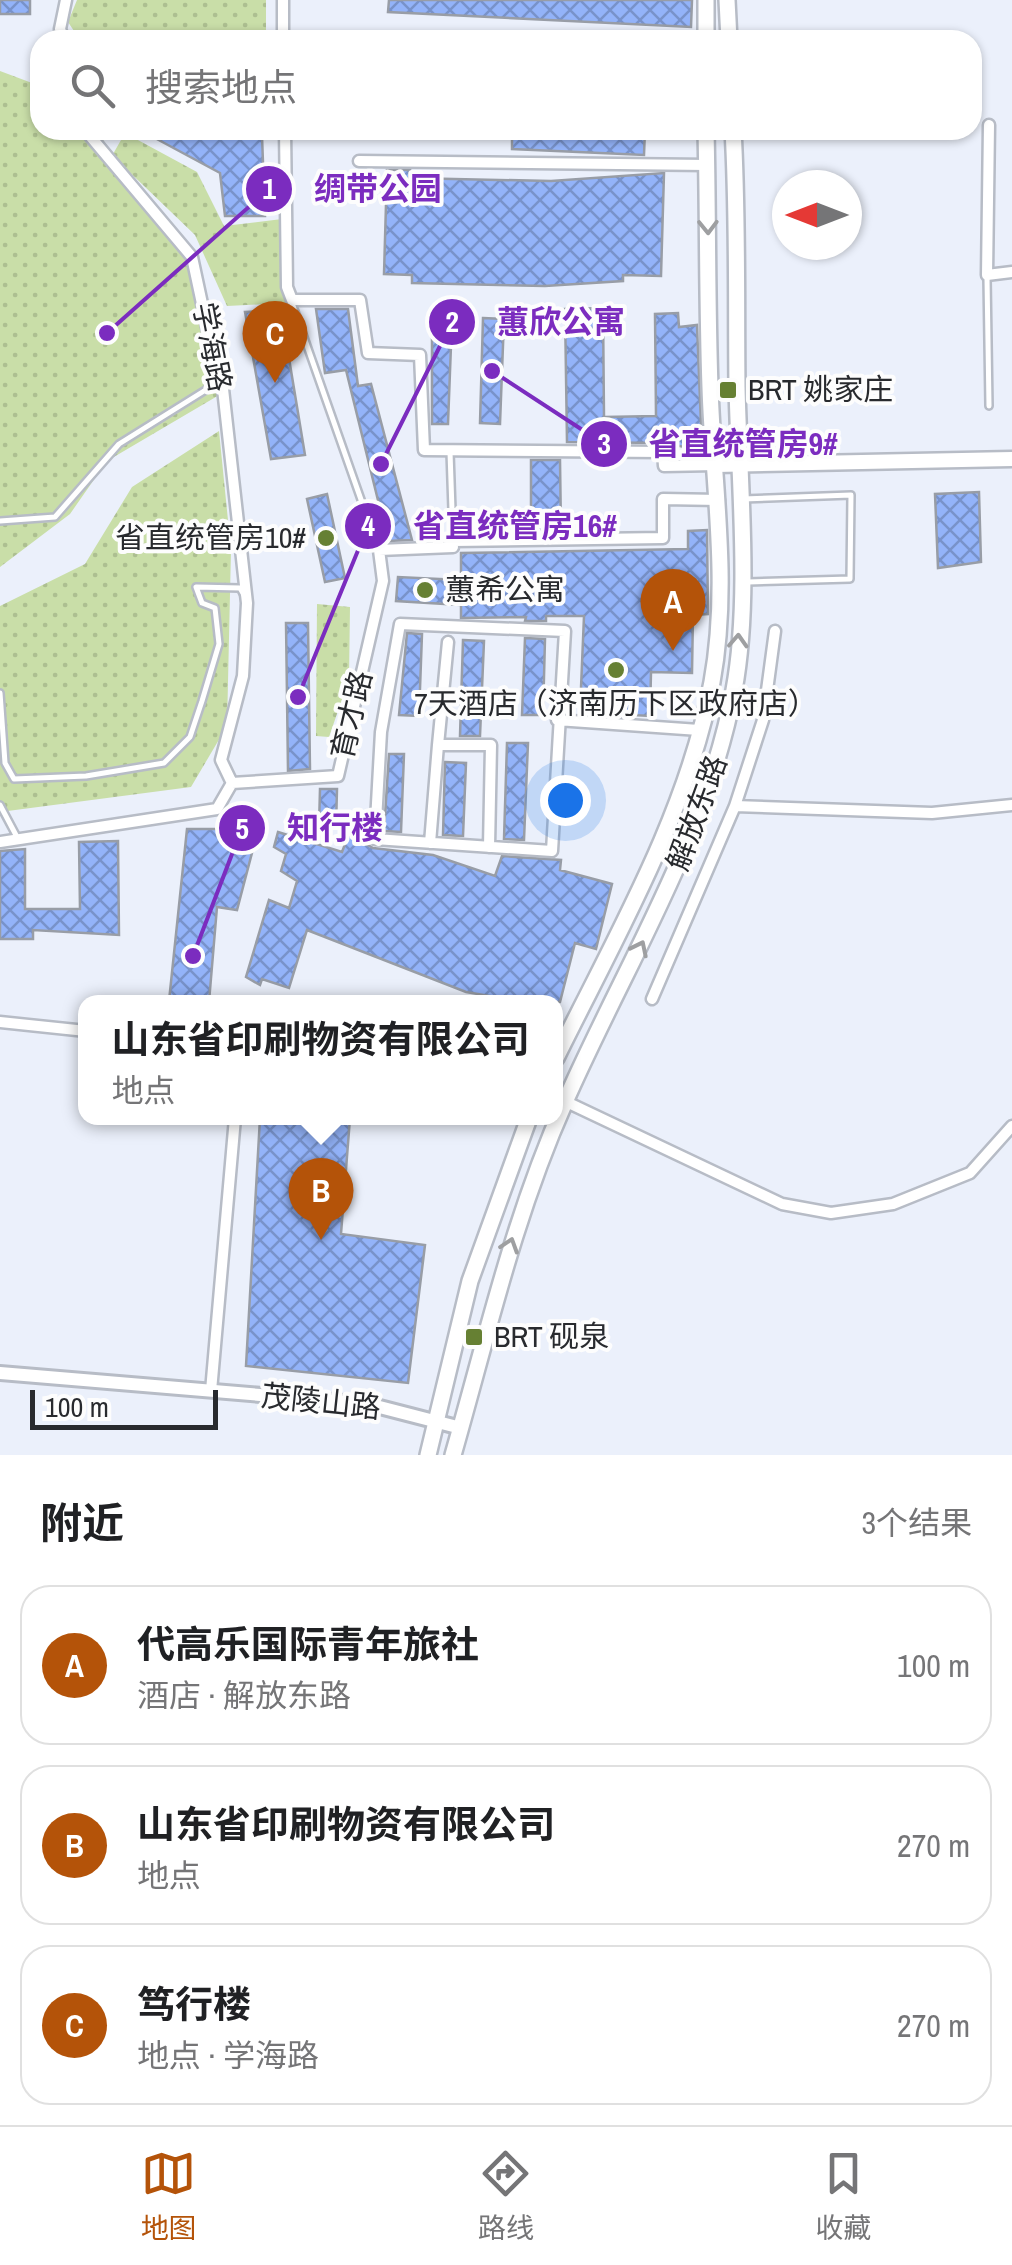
<!DOCTYPE html>
<html lang="zh">
<meta charset="utf-8">
<style>
:root{--surface:#fff;--page:#f2f2f2;--text:#202124;--muted:#757577;--line:#e0e0e0;--accent:#b45309}
body{margin:0;font-family:"Archivo Narrow","Noto Sans SC",sans-serif;background:var(--page);color:var(--text)}
.compass{position:absolute;left:772px;top:170px;width:90px;height:90px;border-radius:50%;background:var(--surface);box-shadow:0 2px 8px #0004;rotate:270deg}
.scale{position:absolute;left:30px;bottom:25px;width:188px;box-sizing:border-box;padding-left:10px;border:5px solid #282a2e;border-top:0;font-size:28px;line-height:35px;white-space:nowrap;color:#282a2e;-webkit-text-stroke:8px #fdfdfd;paint-order:stroke}
.you{position:absolute;left:565px;top:800px;width:35px;height:35px;margin:-25px;border:8px solid #fff;border-radius:50%;background:#1a73e8;box-shadow:0 0 0 15px #1a73e833}
.badge{display:grid;place-items:center;width:65px;height:65px;border-radius:50%;background:var(--accent);color:#fff;font-size:32px;font-weight:700}
.pin{position:absolute;translate:-50% -82px;filter:drop-shadow(0 2px 5px #0008)}
.pin::after{content:'';position:absolute;top:52px;width:35px;height:30px;background:inherit;clip-path:polygon(0 0,100% 0,50% 100%)}
.popup{position:absolute;left:78px;top:995px;width:485px;height:130px;box-sizing:border-box;display:grid;place-content:center;border-radius:20px;background:var(--surface);filter:drop-shadow(0 2px 8px #0005);font-size:32px;white-space:nowrap;color:var(--muted)}
.popup b{font-size:38px;color:var(--text)}
.popup::after{content:'';position:absolute;left:50%;top:100%;margin-left:-20px;border:20px solid transparent;border-top-color:var(--surface)}
.list{margin:0;padding:0;list-style:none}
h2{display:flex;justify-content:space-between;align-items:center;height:130px;margin:0;padding:0 40px;font-size:42px}
h2 small{font-size:32px;font-weight:400;color:var(--muted)}
.list li{display:grid;grid-template-columns:65px 1fr auto;gap:30px;align-items:center;box-sizing:border-box;height:160px;margin:0 20px 20px;padding:0 20px;border:2px solid var(--line);border-radius:30px}
.list b{display:block;font-size:38px;white-space:nowrap}
.list p{margin:0;font-size:32px;white-space:nowrap;color:var(--muted)}
.list em{font-size:32px;font-style:normal;color:var(--muted)}
.icon{flex:none;width:55px;height:55px;fill:none;stroke:currentColor;stroke-width:2;stroke-linecap:round;stroke-linejoin:round}
.map{position:relative;flex:none;width:1012px;height:1455px;overflow:hidden}
.search{position:absolute;background:var(--surface);box-shadow:0 2px 8px #0004;left:30px;right:30px;top:30px;height:110px;display:flex;align-items:center;gap:25px;box-sizing:border-box;padding:0 35px;border-radius:30px;color:var(--muted);font-size:38px}
.sheet{height:670px;background:var(--surface)}
nav{display:flex;justify-content:space-around;align-items:center;box-sizing:border-box;height:140px;border-top:2px solid var(--line);background:var(--surface);font-size:28px;color:var(--muted)}
nav a{display:grid;justify-items:center;gap:5px}
nav .on{color:var(--accent)}
.map>svg:first-child{display:block}
</style>
<div class="map">
<svg width="1012" height="1455" viewBox="0 0 1012 1455">
<defs>
<pattern id="park-dots" width="8" height="8" patternUnits="userSpaceOnUse" patternTransform="scale(2.5)"><rect width="8" height="8" fill="#c9dea8"/><path d="M2 2h.1M6 6h.1" fill="none" stroke="#adbf91" stroke-width="1.8" stroke-linecap="round"/></pattern>
<pattern id="building-cross-hatch" width="8" height="8" patternUnits="userSpaceOnUse" patternTransform="scale(2.5)"><rect width="8" height="8" fill="#93b3f9"/><path d="M0 0l8 8M0 8l8-8" fill="none" stroke="#7892ca"/></pattern>
</defs>
<rect width="100%" height="100%" fill="#ebf0fb"/>
<path fill="url(#park-dots)" d="M77,0H266V40H80L68,22Z
M0,71L40,86V130H96L113,154L125,133L197,172L224,226L282,219L287,303L227,306L195,235L118,161L200,276L226,391L107,461L70,514L0,567Z
M219,431L231,550L227,726L191,787L0,812V606L85,564L132,487Z
M317,604L350,607L349,679L329,737L316,736Z"/>
<path fill="url(#building-cross-hatch)" stroke="#989da6" stroke-width="2.5" d="M0,0H30V14H0Z
M389,0H692L691,27L388,12Z
M140,130H250L262,136L265,216H225L220,173Z
M512,130H645L644,155L512,149Z
M387,170H410L409,178L551,181L664,173L661,276L623,275V281L545,286L412,283V275L384,274Z
M603,308L604,417L656,416L655,314L678,313L679,327L697,325L702,450L685,451V447L663,443L567,442L565,309Z
M316,309H348L358,386L371,384L412,540L388,541L346,370L325,373Z
M281,310L305,455L271,459L245,312Z
M483,318L504,319L500,424L480,423Z
M432,319H452L448,424H432Z
M531,460H560L561,530H531Z
M979,492L981,562L938,568L935,494Z
M327,494L345,578L325,582L307,499Z
M707,530L708,614L693,615L692,673L651,672L650,716L580,712L584,616H546V621H525L526,617L461,618V605L396,601L398,577L461,580V553L688,549V531Z
M286,623H308L310,769L288,771Z
M407,633L422,634L419,716L399,715Z
M525,638L545,639L543,715H522Z
M463,640L484,641L480,736H460Z
M507,743H528L524,840L504,839Z
M389,754H404L401,832L384,831Z
M445,762L466,763L463,836L443,835Z
M320,789H337L336,827H319Z
M187,829H222L223,845L253,849L237,910L217,907L209,1002L169,1001Z
M278,832L342,852L349,834L373,848L433,855L495,876L502,856L561,860L560,870L612,884L596,949L575,943L560,1002H525L466,992L307,930L289,988L262,979L260,985L246,977L269,900L289,908L297,881L281,871L286,854L274,847Z
M118,841L119,935L33,930V939H0V851L25,849V909H80L79,842Z
M260,1118H350L341,1234L425,1245L408,1383L246,1366Z"/>
<g fill="none" stroke-linecap="round" stroke-linejoin="round">
<defs>
<path id="service" d="M987,278L989,406
M292,303L378,548
M450,452L453,539
M743,499L851,495L850,579L748,582
M0,521L55,517L119,444L220,381
M0,693L5,763L14,779L86,776L164,763L190,737L202,701L219,644L215,608L202,603L196,587L240,588L244,595
M0,805L17,837"/>
<path id="minor" d="M283,0V40
M64,40L60,29L66,0
M989,125L987,275L1012,272
M285,130L287,287L292,300H360L368,353L420,355L424,450L663,452L664,466L716,465
M359,161L707,165
M453,541L663,538V499L719,500
M400,624L565,631L552,851L375,839L381,732Z
M448,642L438,745H491L489,847
M557,720L699,730
M232,783L338,776L383,581L379,550L453,547
M735,806L763,720L775,631
M0,842L217,809L232,783L221,760L243,676L247,603L222,380L216,369L192,257L85,130
M430,843L438,745
M652,999L735,806L932,813L1012,805
M0,1022L86,1031
M556,1097L782,1204L831,1213L893,1204L970,1173L1012,1126
M211,1391L235,1118"/>
<path id="tertiary" d="M0,1373L368,1404L461,1428"/>
<path id="secondary" d="M716,465L1012,459"/>
<path id="primary" d="M727,0L729,40
M706,40V0
M556,1058C615,938 687,815 712,682C730,584 713,486 710,387C707,302 708,216 706,130
M428,1455L470,1281L529,1118
M453,1455C488,1333 513,1219 565,1102C625,965 706,839 734,690C751,599 739,481 737,387C736,302 738,216 733,130"/>
</defs>
<use href="#service" stroke="#b7bcc6" stroke-width="10"/>
<use href="#minor" stroke="#b7bcc6" stroke-width="15"/>
<use href="#tertiary" stroke="#b7bcc6" stroke-width="18"/>
<use href="#secondary" stroke="#b7bcc6" stroke-width="19"/>
<use href="#primary" stroke="#b7bcc6" stroke-width="20"/>
<use href="#service" stroke="#fff" stroke-width="5"/>
<use href="#minor" stroke="#fff" stroke-width="10"/>
<use href="#tertiary" stroke="#fff" stroke-width="12"/>
<use href="#secondary" stroke="#fff" stroke-width="14"/>
<use href="#primary" stroke="#fff" stroke-width="15"/>
</g>
<defs><path id="oneway-chevron" d="M-2-3.5L2.5 0L-2 3.5" fill="none" stroke-width="1.6" stroke-linecap="round" stroke-linejoin="round" transform="scale(2.5)"/></defs>
<g stroke="#9e9fa1">
<use href="#oneway-chevron" transform="translate(708 227) rotate(89)"/>
<use href="#oneway-chevron" transform="translate(738 641) rotate(-87)"/>
<use href="#oneway-chevron" transform="translate(640 948) rotate(-64)"/>
<use href="#oneway-chevron" transform="translate(510 1245) rotate(-72)"/>
</g>
<g fill="#668033" stroke="#fdfdfd" stroke-width="4">
<rect x="718" y="380" width="20" height="20" rx="5"/>
<circle cx="326" cy="538" r="10"/>
<circle cx="425" cy="590" r="10"/>
<circle cx="616" cy="670" r="10"/>
<rect x="464" y="1327" width="20" height="20" rx="5"/>
</g>
<g text-anchor="middle" stroke-width="8" stroke-linejoin="round" paint-order="stroke">
<g font-size="30" fill="#282a2e" stroke="#fdfdfd">
<text transform="translate(212 347) rotate(79)" y="10">学海路</text>
<text transform="translate(352 715) rotate(-77)" y="10">育才路</text>
<text transform="translate(697 813) rotate(-70)" y="10">解放东路</text>
<text transform="translate(321 1402) rotate(6)" y="10">茂陵山路</text>
</g>
<g font-size="30" fill="#282a2e" stroke="#fdfdfd" text-anchor="start">
<text x="748" y="400">BRT 姚家庄</text>
<text x="306" y="548" text-anchor="end">省直统管房10#</text>
<text x="445" y="600">蕙希公寓</text>
<text x="616" y="714" text-anchor="middle">7天酒店（济南历下区政府店）</text>
<text x="494" y="1347">BRT 砚泉</text>
</g>
</g>
<path fill="none" stroke="#7b2cbf" stroke-width="4" d="M107 333L269 189M381 464L452 322M492 371L604 444M298 697L368 526M193 956L242 828"/>
<g fill="#7b2cbf" stroke="#fdfdfd" stroke-width="4">
<circle cx="107" cy="333" r="10"/>
<circle cx="381" cy="464" r="10"/>
<circle cx="492" cy="371" r="10"/>
<circle cx="298" cy="697" r="10"/>
<circle cx="193" cy="956" r="10"/>
<circle cx="269" cy="189" r="25"/>
<circle cx="452" cy="322" r="25"/>
<circle cx="604" cy="444" r="25"/>
<circle cx="368" cy="526" r="25"/>
<circle cx="242" cy="828" r="25"/>
</g>
<g font-size="30" text-anchor="middle" font-weight="bold" fill="#fff">
<text x="269" y="199">1</text>
<text x="452" y="332">2</text>
<text x="604" y="454">3</text>
<text x="368" y="536">4</text>
<text x="242" y="839">5</text>
</g>
<g font-size="32" text-anchor="middle" font-weight="bold" fill="#7b2cbf" stroke="#fdfdfd" stroke-width="8" stroke-linejoin="round" paint-order="stroke">
<text x="378" y="200">绸带公园</text>
<text x="561" y="333">蕙欣公寓</text>
<text x="743" y="455">省直统管房9#</text>
<text x="515" y="537">省直统管房16#</text>
<text x="335" y="839">知行楼</text>
</g>
</svg>
<svg class="compass" viewBox="-18 -18 36 36"><path d="M0-13l5 13h-10z" fill="#e53935"/><path d="M0 13l5-13h-10z" fill="#757577"/></svg>
<div class="scale">100 m</div>
<div class="you"></div>
<div class="pin badge" style="left:673px;top:651px">A</div>
<div class="pin badge" style="left:321px;top:1240px">B</div>
<div class="popup"><b>山东省印刷物资有限公司</b>地点</div>
<div class="pin badge" style="left:275px;top:383px">C</div>
<div class="search"><svg class="icon" aria-label="search" viewBox="0 0 24 24"><circle cx="10" cy="10" r="6"/><path d="M15 15l6 6"/></svg>搜索地点</div>
</div>
<section class="sheet">
<h2>附近<small>3个结果</small></h2>
<ul class="list">
<li><span class="badge">A</span><div><b>代高乐国际青年旅社</b><p>酒店 · 解放东路</p></div><em>100 m</em></li>
<li><span class="badge">B</span><div><b>山东省印刷物资有限公司</b><p>地点</p></div><em>270 m</em></li>
<li><span class="badge">C</span><div><b>笃行楼</b><p>地点 · 学海路</p></div><em>270 m</em></li>
</ul>
</section>
<nav>
<a class="on"><svg class="icon" aria-label="map" viewBox="0 0 24 24"><path d="M3 6l6-2 6 2 6-2v14l-6 2-6-2-6 2zM9 4v14M15 6v14"/></svg>地图</a>
<a><svg class="icon" aria-label="directions" viewBox="0 0 24 24"><path d="M12 3l9 9-9 9-9-9zM9 14v-3h6M13 9l2 2-2 2"/></svg>路线</a>
<a><svg class="icon" aria-label="saved" viewBox="0 0 24 24"><path d="M7 4h10v16l-5-4-5 4z"/></svg>收藏</a>
</nav>
